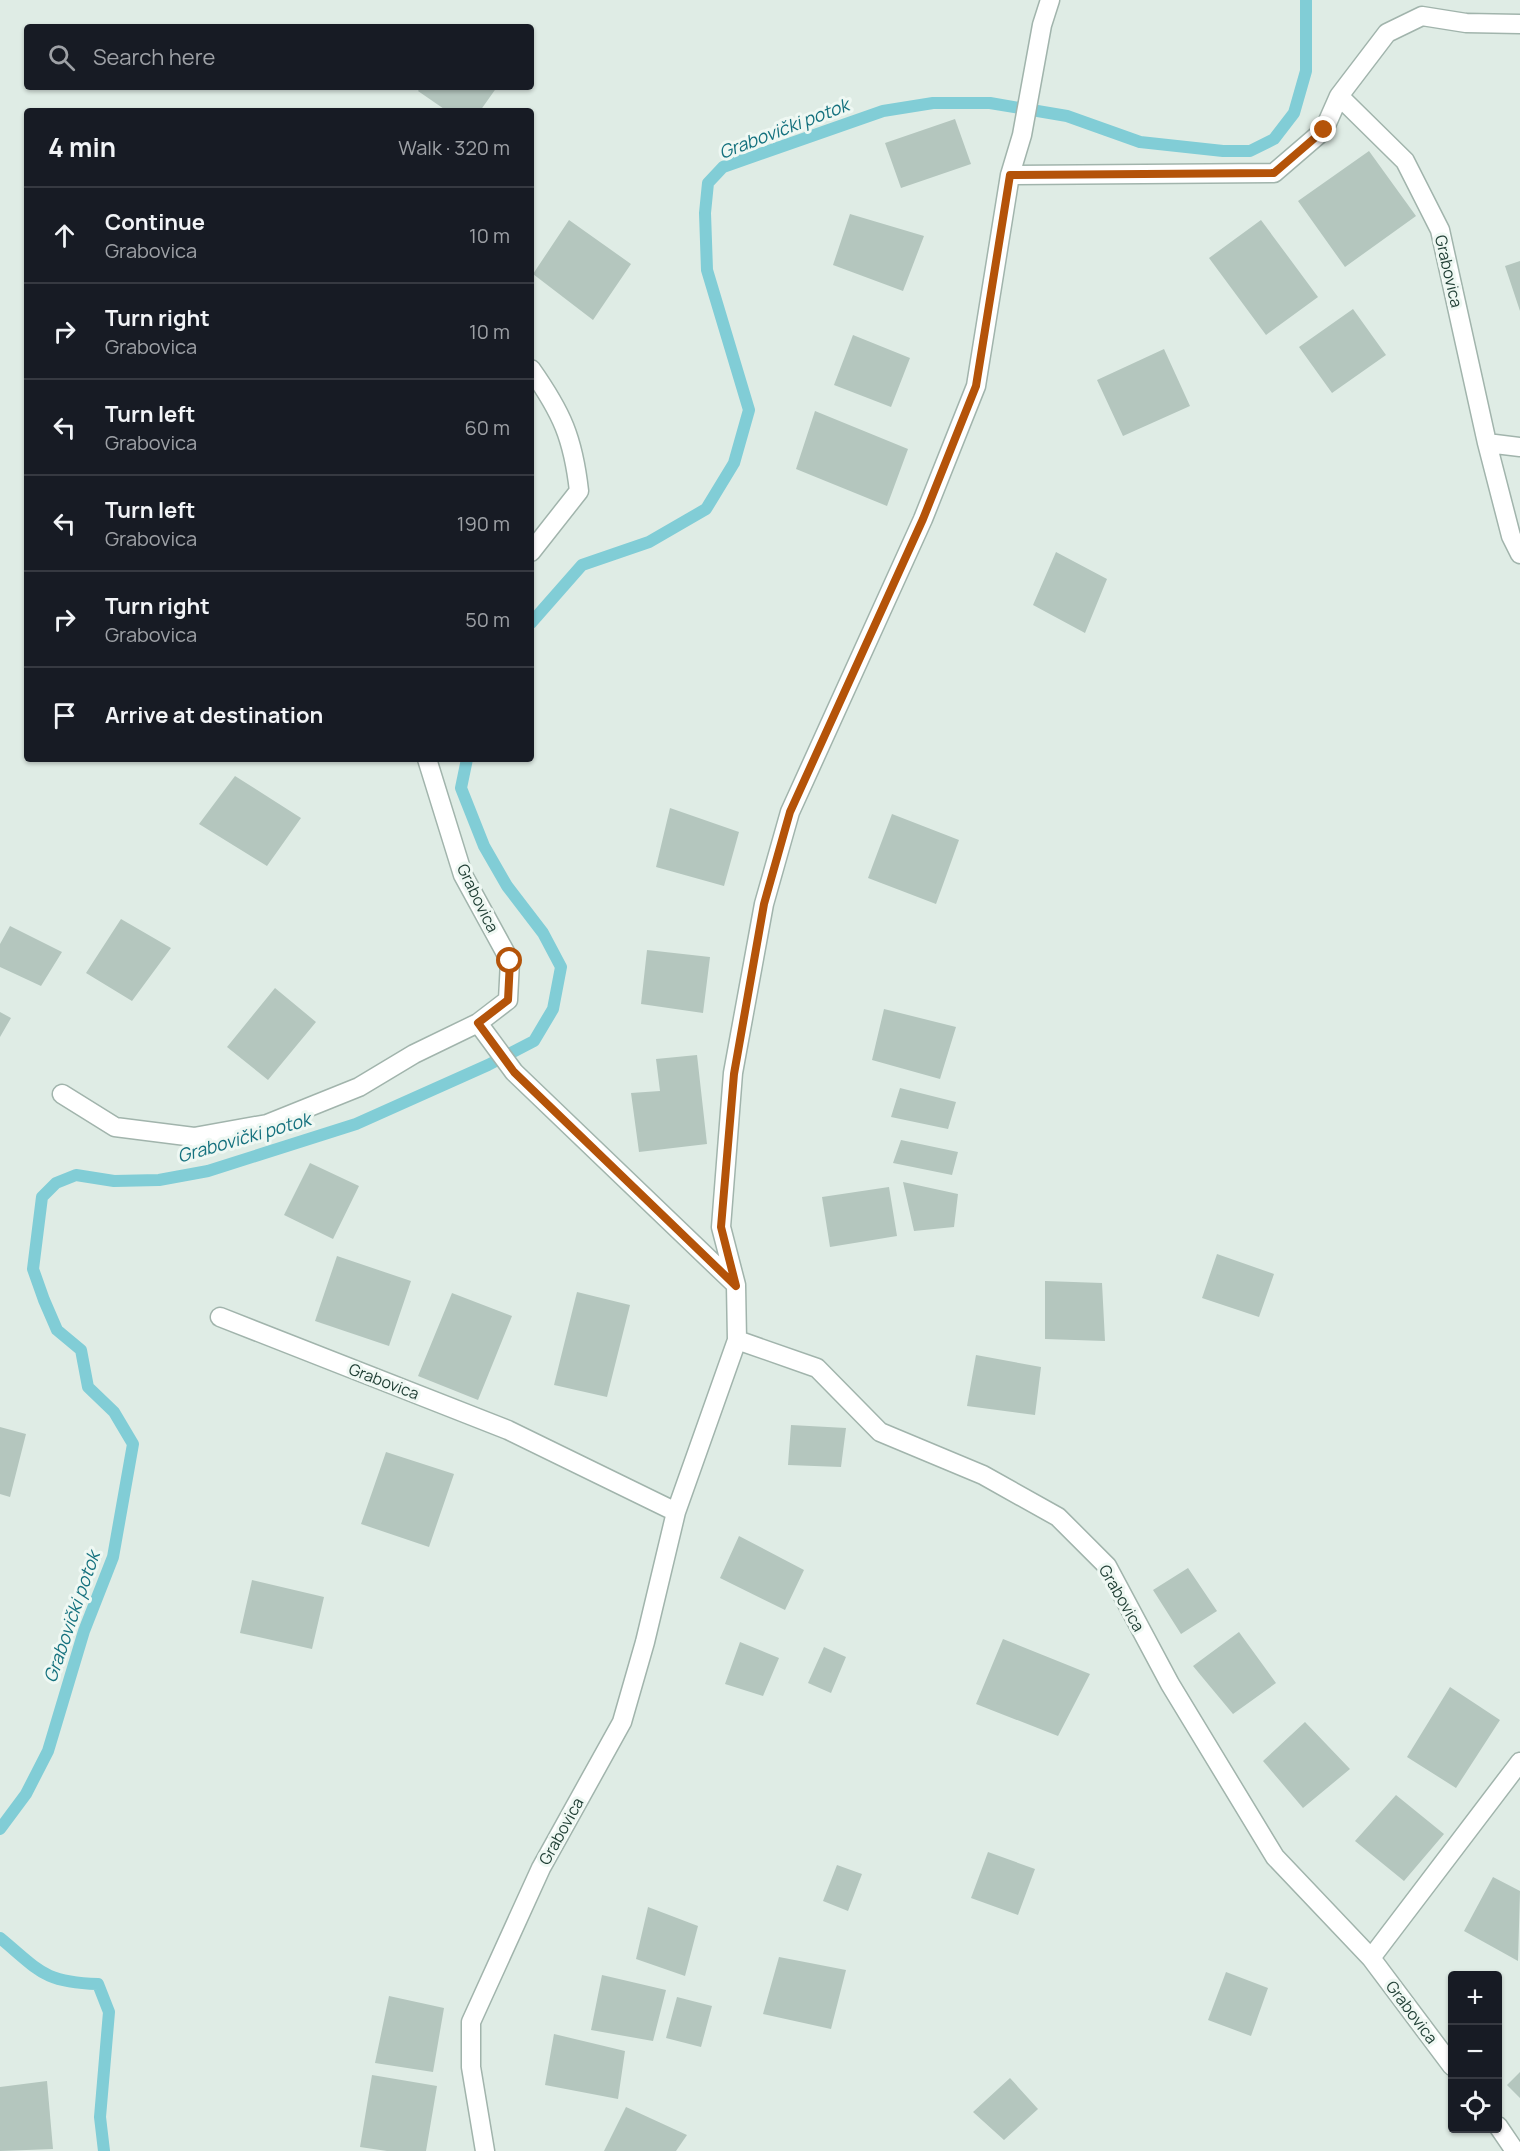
<!DOCTYPE html>
<meta charset="utf-8">
<style>
:root{--surface:#171b24;--page:#20242c;--text:#f1f3f6;--muted:#9ea1a6;--line:#363941}
body{margin:0;font-family:Manrope,sans-serif;background:var(--page);color:var(--text)}
.controls{position:absolute;right:18px;bottom:18px;display:grid;overflow:hidden;border-radius:6px;box-shadow:0 2px 4px #0004}
.controls button{width:54px;height:54px;display:grid;place-items:center;padding:0;border:0;border-bottom:2px solid var(--line);background:var(--surface);color:var(--text);font:30px sans-serif}
.stop{position:absolute;width:18px;height:18px;margin:-14px;border:4px solid #b45309;border-radius:50%;background:#fff}
.stop.end{background:#b45309;border-color:#fff;box-shadow:0 2px 6px #0008}
.list{margin:0;padding:0;list-style:none}
h2{display:flex;justify-content:space-between;align-items:center;height:78px;margin:0;padding:0 24px;font-size:26px}
h2 small{font-size:20px;font-weight:400;color:var(--muted)}
.list li{display:grid;grid-template-columns:39px 1fr auto;gap:18px;align-items:center;box-sizing:border-box;height:96px;padding:0 24px;border-top:2px solid var(--line)}
.list b{display:block;font-size:22px;white-space:nowrap}
.list p{margin:0;font-size:20px;white-space:nowrap;color:var(--muted)}
.list em{font-size:20px;font-style:normal;color:var(--muted)}
.icon{flex:none;width:33px;height:33px;fill:none;stroke:currentColor;stroke-width:2;stroke-linecap:round;stroke-linejoin:round}
.map{position:relative;flex:none;width:1520px;height:2151px;overflow:hidden}
.search{position:absolute;background:var(--surface);box-shadow:0 2px 4px #0004;left:24px;top:24px;width:510px;height:66px;display:flex;align-items:center;gap:15px;box-sizing:border-box;padding:0 21px;border-radius:6px;color:var(--muted);font-size:22px}
.panel{position:absolute;background:var(--surface);box-shadow:0 2px 4px #0004;left:24px;top:108px;width:510px;height:654px;border-radius:6px}
.map>svg:first-child{display:block}
</style>
<div class="map">
<svg width="1520" height="2151" viewBox="0 0 1520 2151">
<rect width="100%" height="100%" fill="#dfece5"/>
<g fill="none" stroke-linecap="round" stroke-linejoin="round">
<path stroke="#81cdd6" stroke-width="12" d="M531,623L582,565L649,542L706,509L734,463L749,410L707,270L705,213L708,183L723,167L883,111L933,103H990L1067,116L1140,142L1223,151H1250L1274,139L1294,113L1306,71V0
M0,1829L26,1794L48,1751L84,1631L113,1557L133,1444L114,1412L88,1387L81,1350L57,1330L44,1300L33,1269L42,1197L56,1183L76,1175L114,1181L159,1180L208,1171L356,1124L488,1065L534,1041L553,1009L561,967L543,933L507,886L484,846L461,788L467,759
M0,1938C40,1971 43,1982 98,1984L109,2012L100,2117L104,2151"/>
</g>
<path fill="#b4c6be" d="M421,87H497L480,111H447L418,91Z
M955,119L971,164L901,188L885,143Z
M1369,151L1416,216L1345,267L1298,201Z
M850,214L924,236L903,291L833,265Z
M569,220L631,264L593,320L533,274Z
M1261,220L1318,297L1266,335L1209,258Z
M1520,261V311L1505,266Z
M1353,309L1386,355L1332,393L1299,347Z
M853,335L910,358L891,407L834,385Z
M1164,349L1190,406L1123,436L1097,380Z
M815,411L908,449L887,506L796,469Z
M1056,552L1107,579L1085,633L1033,605Z
M235,776L301,818L267,866L199,824Z
M670,808L739,832L724,886L656,867Z
M892,814L959,840L936,904L868,878Z
M121,919L171,948L132,1001L86,973Z
M10,926L62,952L41,986L0,967V944Z
M647,950L710,957L703,1013L641,1004Z
M275,988L316,1022L268,1080L227,1047Z
M884,1009L956,1027L940,1079L872,1060Z
M0,1012L11,1018L0,1037Z
M697,1055L707,1144L639,1152L631,1093L660,1091L656,1059Z
M900,1088L956,1102L948,1129L891,1117Z
M901,1140L958,1152L952,1175L893,1163Z
M310,1163L359,1186L333,1239L284,1215Z
M903,1182L958,1194L954,1227L914,1231Z
M889,1187L897,1236L830,1247L822,1197Z
M1217,1254L1274,1274L1259,1317L1202,1298Z
M337,1256L411,1281L389,1346L315,1321Z
M1045,1281L1102,1283L1105,1341L1045,1339Z
M577,1292L630,1305L607,1397L554,1385Z
M452,1293L512,1316L478,1400L418,1376Z
M976,1355L1041,1367L1035,1415L967,1406Z
M791,1425L846,1428L841,1467L788,1465Z
M0,1427L26,1434L10,1497L0,1494Z
M386,1452L454,1474L429,1547L361,1524Z
M739,1536L804,1570L785,1610L720,1578Z
M1188,1568L1217,1611L1181,1634L1153,1590Z
M252,1580L324,1597L312,1649L240,1633Z
M1239,1632L1276,1683L1233,1714L1193,1666Z
M1003,1639L1090,1674L1058,1736L976,1704Z
M740,1642L779,1658L763,1696L725,1684Z
M824,1647L846,1657L831,1693L808,1683Z
M1450,1687L1500,1720L1456,1788L1407,1757Z
M1305,1722L1350,1769L1303,1808L1263,1761Z
M1396,1795L1444,1834L1404,1881L1355,1841Z
M988,1852L1035,1869L1018,1915L971,1898Z
M837,1865L862,1874L848,1911L823,1901Z
M1493,1877L1520,1891L1518,1961L1464,1931Z
M648,1907L698,1926L685,1976L636,1959Z
M779,1957L846,1970L831,2029L763,2014Z
M1226,1972L1268,1988L1251,2036L1208,2020Z
M602,1975L666,1990L653,2041L591,2030Z
M389,1996L444,2008L433,2072L375,2063Z
M677,1997L712,2006L701,2047L666,2038Z
M554,2034L625,2051L618,2099L545,2085Z
M1520,2072V2098L1507,2085Z
M372,2075L437,2086L426,2151H387L360,2147Z
M1010,2078L1038,2109L1004,2140L973,2112Z
M47,2081L53,2149L0,2151V2087Z
M626,2107L687,2135L676,2151H604Z"/>
<g fill="none" stroke-linecap="round" stroke-linejoin="round">
<defs>
<path id="minor" d="M1339,96L1387,33L1422,16L1466,23L1520,24
M1010,175L1274,173L1324,130L1339,96L1405,161L1440,230L1487,443L1511,536L1520,554
M531,369C562,413 573,438 579,491L531,552
M1487,443L1520,447
M427,759L463,875L510,961L508,1000L478,1023L514,1072L735,1284
M62,1094L115,1127L194,1137L267,1124L359,1087L414,1054L478,1023
M220,1317L508,1430L676,1512
M737,1340L817,1368L880,1432L983,1475L1058,1517L1107,1566L1170,1684L1275,1857L1371,1958L1452,2066
M1371,1958L1520,1762
M1498,2126L1515,2151
M485,2151L471,2067V2022L541,1868L622,1722L645,1642L676,1512L737,1340L736,1285L721,1227L733,1073L764,904L790,812L923,519L976,386L1010,175L1022,135L1042,25L1050,0"/>
</defs>
<use href="#minor" stroke="#a1b4ac" stroke-width="21"/>
<use href="#minor" stroke="#fff" stroke-width="18"/>
</g>
<g fill="none" stroke-linecap="round" stroke-linejoin="round">
<path stroke="#b45309" stroke-width="8" d="M510,961L508,1000L478,1023L514,1072L736,1286L721,1227L734,1074L764,904L790,812L923,519L976,386L1010,175L1274,173L1324,130"/>
</g>
<g text-anchor="middle" stroke-width="6" stroke-linejoin="round" paint-order="stroke">
<g font-size="16" fill="#1e3d33" stroke="#eff8f3">
<text transform="translate(1449 271) rotate(77)" y="6">Grabovica</text>
<text transform="translate(478 898) rotate(64)" y="6">Grabovica</text>
<text transform="translate(384 1381) rotate(21)" y="6">Grabovica</text>
<text transform="translate(1122 1598) rotate(60)" y="6">Grabovica</text>
<text transform="translate(561 1831) rotate(-61)" y="6">Grabovica</text>
<text transform="translate(1412 2012) rotate(53)" y="6">Grabovica</text>
</g>
<g font-size="18" font-style="italic" fill="#14717e" stroke="#eff8f3">
<text transform="translate(784 129) rotate(-21)" y="6">Grabovički potok</text>
<text transform="translate(244 1138) rotate(-16)" y="6">Grabovički potok</text>
<text transform="translate(72 1617) rotate(-71)" y="6">Grabovički potok</text>
</g>
</g>
</svg>
<div class="controls">
<button>+</button>
<button>−</button>
<button><svg class="icon" aria-label="locate" viewBox="0 0 24 24"><circle cx="12" cy="12" r="6"/><path d="M12 2v4M12 18v4M2 12h4M18 12h4"/></svg></button>
</div>
<div class="stop" style="left:510px;top:961px"></div>
<div class="stop end" style="left:1324px;top:130px"></div>
<div class="search"><svg class="icon" aria-label="search" viewBox="0 0 24 24"><circle cx="10" cy="10" r="6"/><path d="M15 15l6 6"/></svg>Search here</div>
<section class="panel">
<h2>4 min<small>Walk · 320 m</small></h2>
<ul class="list">
<li><svg class="icon" aria-label="ahead" viewBox="0 0 24 24"><path d="M12 20V5M6 11l6-6 6 6"/></svg><div><b>Continue</b><p>Grabovica</p></div><em>10 m</em></li>
<li><svg class="icon" aria-label="right" viewBox="0 0 24 24"><path d="M7 20v-9h11M14 6l5 5-5 5"/></svg><div><b>Turn right</b><p>Grabovica</p></div><em>10 m</em></li>
<li><svg class="icon" aria-label="left" viewBox="0 0 24 24"><path d="M17 20v-9H6M10 6l-5 5 5 5"/></svg><div><b>Turn left</b><p>Grabovica</p></div><em>60 m</em></li>
<li><svg class="icon" aria-label="left" viewBox="0 0 24 24"><path d="M17 20v-9H6M10 6l-5 5 5 5"/></svg><div><b>Turn left</b><p>Grabovica</p></div><em>190 m</em></li>
<li><svg class="icon" aria-label="right" viewBox="0 0 24 24"><path d="M7 20v-9h11M14 6l5 5-5 5"/></svg><div><b>Turn right</b><p>Grabovica</p></div><em>50 m</em></li>
<li><svg class="icon" aria-label="arrive" viewBox="0 0 24 24"><path d="M6 21V4h12l-3 4 3 4H6"/></svg><div><b>Arrive at destination</b></div></li>
</ul>
</section>
</div>
